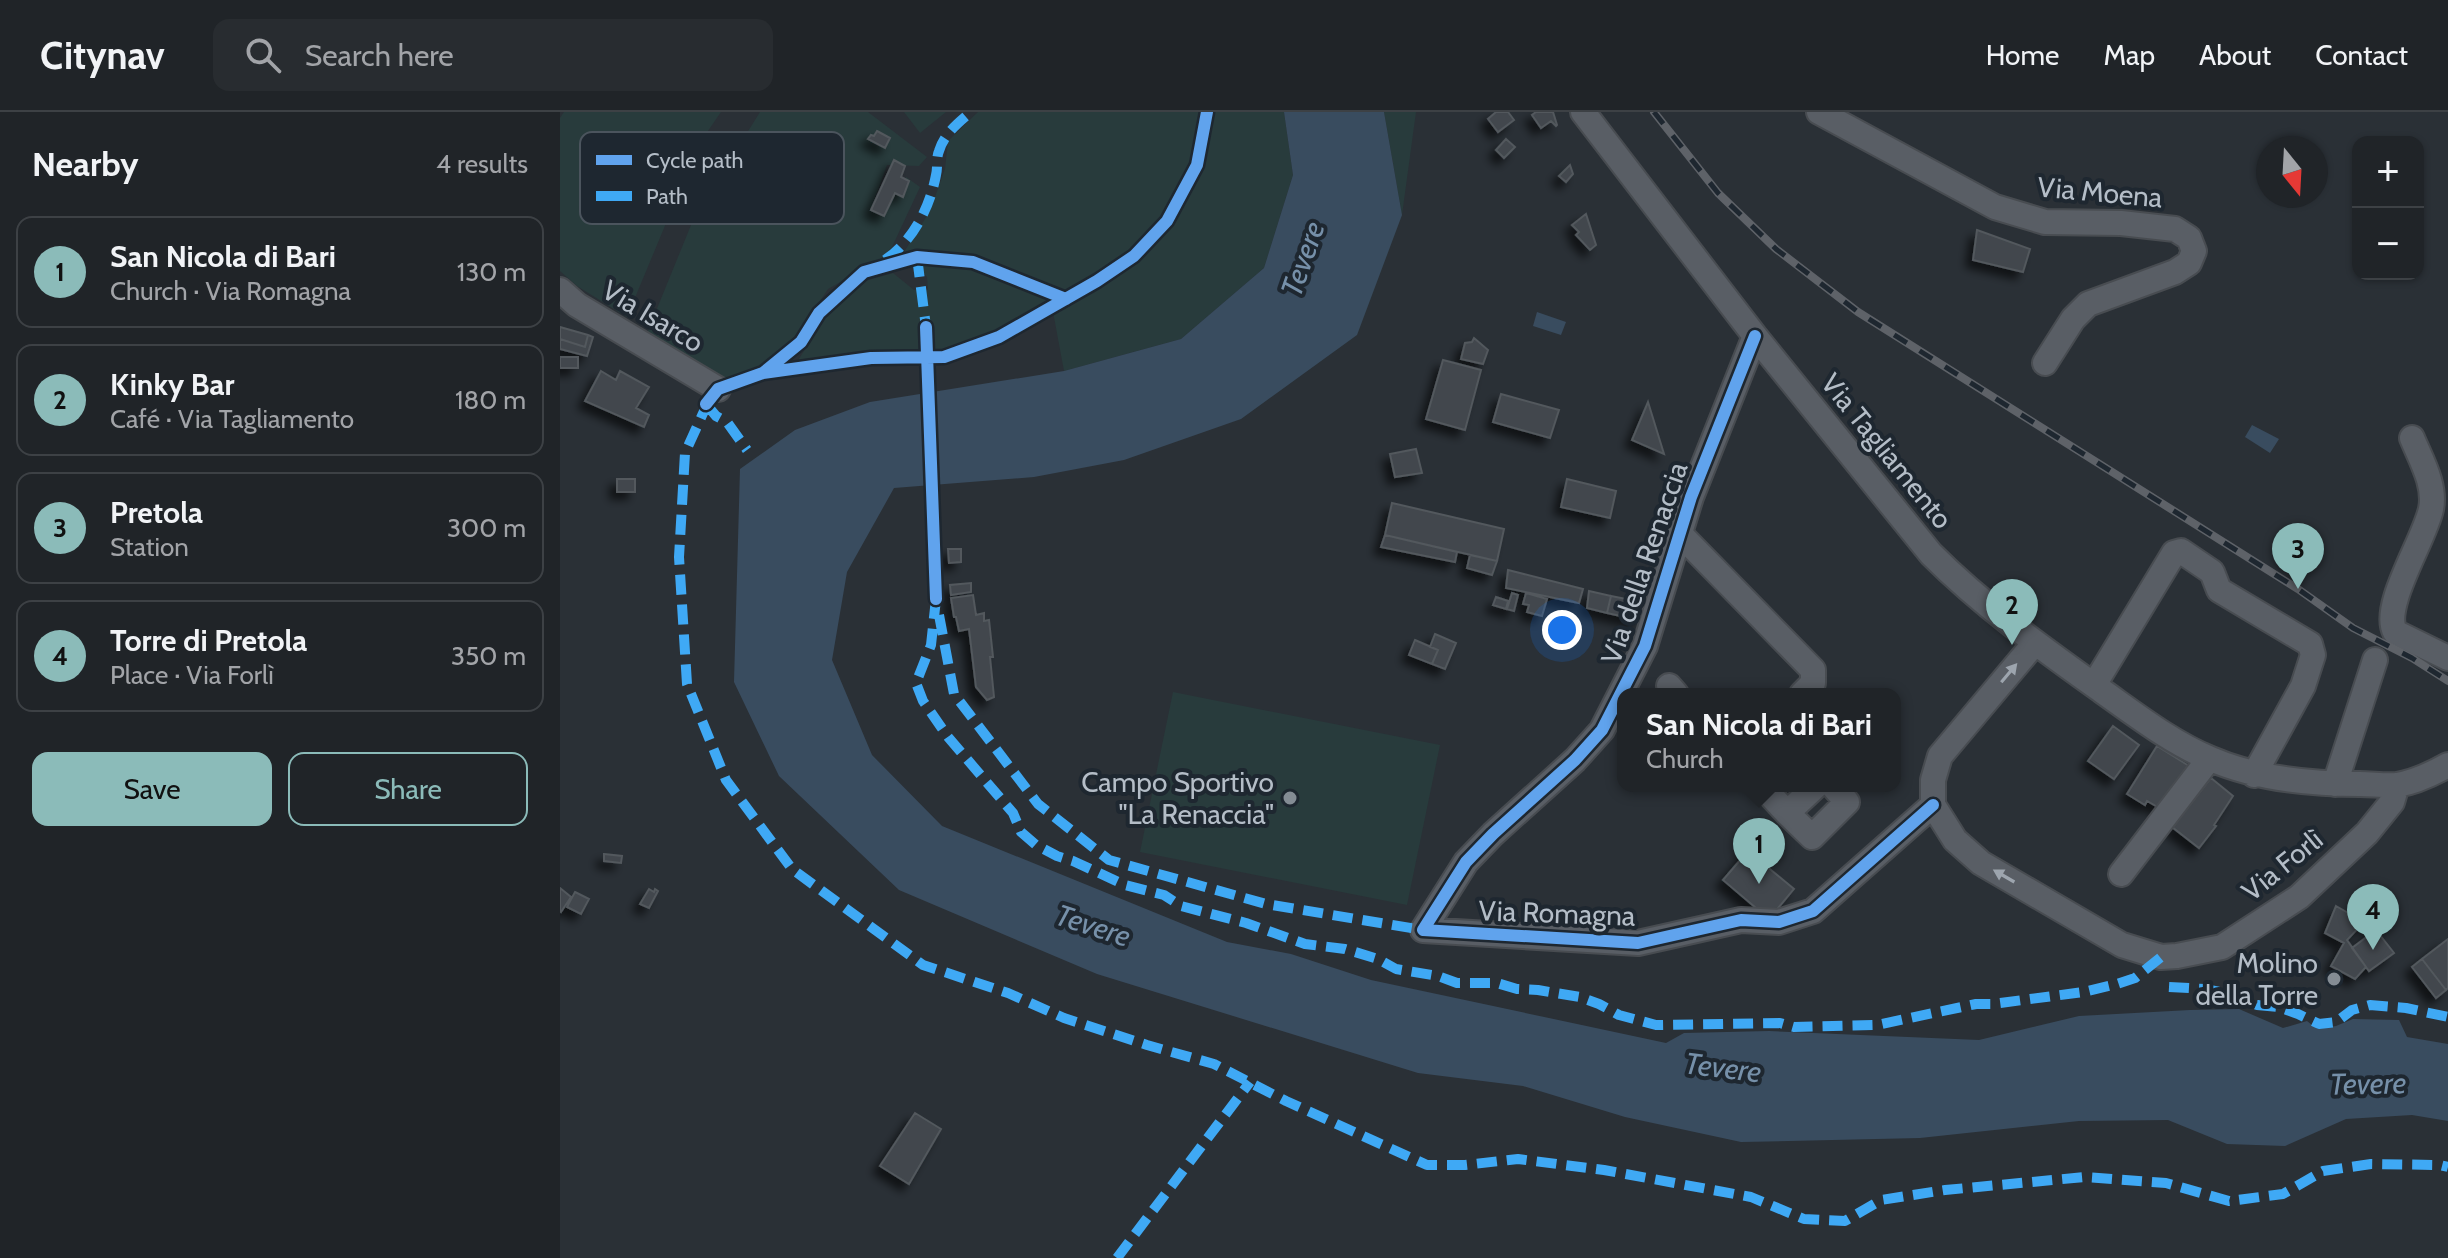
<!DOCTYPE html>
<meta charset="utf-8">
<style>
:root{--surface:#202428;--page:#282c30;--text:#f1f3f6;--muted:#a2a4a8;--line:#3d4145;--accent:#8bbbb9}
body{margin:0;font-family:Cabin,sans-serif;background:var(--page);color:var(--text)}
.controls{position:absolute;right:24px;top:24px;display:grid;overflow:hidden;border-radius:16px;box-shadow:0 2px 6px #0004}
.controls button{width:72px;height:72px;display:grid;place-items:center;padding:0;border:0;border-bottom:2px solid var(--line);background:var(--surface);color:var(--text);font:40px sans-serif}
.compass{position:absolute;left:1696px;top:24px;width:72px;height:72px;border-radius:50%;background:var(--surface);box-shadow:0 2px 6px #0004;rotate:162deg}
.you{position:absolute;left:1002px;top:518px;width:28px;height:28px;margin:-20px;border:6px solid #fff;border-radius:50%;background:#1a73e8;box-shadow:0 0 0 12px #1a73e833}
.badge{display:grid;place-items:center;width:52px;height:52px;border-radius:50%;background:var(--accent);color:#111;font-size:26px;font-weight:700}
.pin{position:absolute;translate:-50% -66px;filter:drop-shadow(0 2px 4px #0008)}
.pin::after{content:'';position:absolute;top:42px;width:28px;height:24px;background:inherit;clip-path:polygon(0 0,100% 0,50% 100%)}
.popup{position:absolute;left:1057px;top:576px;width:284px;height:104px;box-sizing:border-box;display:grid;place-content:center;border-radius:16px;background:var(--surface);filter:drop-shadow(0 2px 6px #0005);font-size:26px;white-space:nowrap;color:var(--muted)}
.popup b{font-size:30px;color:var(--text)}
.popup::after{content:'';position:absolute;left:50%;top:100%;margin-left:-16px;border:16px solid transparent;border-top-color:var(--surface)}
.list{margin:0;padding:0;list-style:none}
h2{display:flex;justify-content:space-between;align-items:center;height:104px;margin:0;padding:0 32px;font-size:34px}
h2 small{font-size:26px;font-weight:400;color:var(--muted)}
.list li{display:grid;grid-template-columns:52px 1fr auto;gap:24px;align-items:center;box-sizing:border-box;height:112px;margin:0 16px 16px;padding:0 16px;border:2px solid var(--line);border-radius:16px}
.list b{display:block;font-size:30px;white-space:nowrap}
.list p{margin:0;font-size:26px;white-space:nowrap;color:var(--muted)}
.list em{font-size:26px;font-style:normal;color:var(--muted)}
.actions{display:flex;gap:16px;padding:24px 32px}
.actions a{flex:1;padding:18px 0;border:2px solid var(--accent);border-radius:16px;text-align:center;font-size:28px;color:var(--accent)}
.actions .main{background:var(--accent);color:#111}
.icon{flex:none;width:44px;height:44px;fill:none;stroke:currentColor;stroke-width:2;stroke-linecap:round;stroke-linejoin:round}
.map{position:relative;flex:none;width:1888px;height:1146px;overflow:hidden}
header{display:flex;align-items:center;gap:48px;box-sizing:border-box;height:112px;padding:0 40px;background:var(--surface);border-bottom:2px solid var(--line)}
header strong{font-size:38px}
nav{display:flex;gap:44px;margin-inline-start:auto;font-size:28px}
.search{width:560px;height:72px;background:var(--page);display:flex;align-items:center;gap:20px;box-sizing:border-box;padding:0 28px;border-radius:16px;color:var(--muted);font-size:30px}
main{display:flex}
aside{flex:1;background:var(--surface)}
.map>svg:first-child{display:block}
</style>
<header>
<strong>Citynav</strong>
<div class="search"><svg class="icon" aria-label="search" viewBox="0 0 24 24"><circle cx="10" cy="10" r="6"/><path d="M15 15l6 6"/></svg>Search here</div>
<nav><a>Home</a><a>Map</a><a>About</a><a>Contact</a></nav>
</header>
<main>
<aside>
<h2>Nearby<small>4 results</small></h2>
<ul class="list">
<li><span class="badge">1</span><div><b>San Nicola di Bari</b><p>Church · Via Romagna</p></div><em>130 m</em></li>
<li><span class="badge">2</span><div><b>Kinky Bar</b><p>Café · Via Tagliamento</p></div><em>180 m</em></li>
<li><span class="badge">3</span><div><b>Pretola</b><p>Station</p></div><em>300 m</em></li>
<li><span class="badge">4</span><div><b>Torre di Pretola</b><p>Place · Via Forlì</p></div><em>350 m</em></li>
</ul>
<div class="actions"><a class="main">Save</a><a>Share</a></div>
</aside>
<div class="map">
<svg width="1888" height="1146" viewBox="0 0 1888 1146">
<defs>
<filter id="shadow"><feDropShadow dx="-7" dy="7" stdDeviation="4" flood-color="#0009"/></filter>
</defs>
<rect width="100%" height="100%" fill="#2a3036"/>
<path fill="#283b3c" d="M4,0H161L139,32L67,205L17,174L0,159V6Z
M200,0H308L367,45L359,54L327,53L311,97L319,104L346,65L360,75L332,135L321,147L268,177L240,219L212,249L173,266H154L85,226L162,37H177Z
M344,0H386L360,21Z
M418,0H724L733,63L704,156L621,227L504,259L491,189L434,220L389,237L355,243H312L237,250L266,204L305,169L333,161L354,178H368L367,165L344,140L370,99L385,57L388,29Z
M824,0H856L842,103Z
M613,580L880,633L847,793L580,740Z"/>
<path fill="#394c5f" d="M724,0H824L842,103L797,223L681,307L564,348L474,365L334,376L287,460L272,548L312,643L382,714L667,830L731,842L811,868L1106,931L1124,921L1209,919L1419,928L1519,904L1630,898L1679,897L1723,916L1747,909L1757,917L1776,914L1793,907L1839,908L1847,925L1888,932V1009L1852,1003L1786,1007L1725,1034L1667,1032L1608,1008L1519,1009L1360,1026L1181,1030L1065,1005L963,974L858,961L537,862L339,778L219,664L174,570L180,357L235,318L310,290L504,259L621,227L704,156L733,63Z
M977,200L1006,210L1001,223L973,214Z
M1692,313L1719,327L1710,341L1685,325Z"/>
<path fill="#42474d" stroke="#52585d" stroke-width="2" filter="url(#shadow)" d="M936,0H948L954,8L938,20L928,7Z
M976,0H993L997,13L996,14L991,9L981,16L972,3Z
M317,19L330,26L325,36L308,27L311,23L314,24Z
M946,27L955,35L944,46L936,38Z
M103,36L108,44L95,53L89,45Z
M334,48L345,54L341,65L349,69L343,85L335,81L324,104L311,98Z
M1010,53L1013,62L1006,70L999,64Z
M78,55L83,62L62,78L57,71Z
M46,79L52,86L39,96L33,89Z
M1026,102L1036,133L1030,138L1016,123L1019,120L1012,113Z
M1417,118L1470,137L1463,160L1413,148Z
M0,215L28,223L25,235L0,227Z
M28,223L33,225L27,244L0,237V227L25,235Z
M914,226L928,238L923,252L901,247L905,231L912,230Z
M0,245H18V256H0Z
M883,248L921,258L905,318L866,307Z
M41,259L56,268L60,259L89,275L76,296L89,303L84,315L25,289Z
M941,282L999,298L990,326L933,310Z
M1088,290L1104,342L1072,328Z
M856,337L862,361L835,365L830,342Z
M57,367H75V380H57Z
M1007,367L1056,379L1050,406L1001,395Z
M832,391L944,417L937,449L825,423Z
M825,423L897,440L895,450L821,435Z
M388,437H401V450L389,451Z
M910,443L937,449L932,463L907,456Z
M948,458L1023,477L1019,491L946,476Z
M411,471V480L391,483L390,473Z
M1029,479L1051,484L1047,501L1027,496Z
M952,481L958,483L954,499L947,497Z
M966,481L987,487L982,504L967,500L969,493L963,492Z
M413,483L416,503L424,501V509L429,508L433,545H430L434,585L427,588L416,575L409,517L399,519L396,505H394L391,486Z
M1051,484L1081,490L1078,508L1047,501Z
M936,485L948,489L946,497L933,493Z
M875,522L896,531L885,557L872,552L878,538L870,535Z
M855,528L878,538L872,552L849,543Z
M1553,614L1579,633L1554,667L1528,649Z
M1597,634L1629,654L1601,697L1587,689L1585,693L1567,682Z
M1651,666L1673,684L1654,713L1656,714L1639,736L1612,715Z
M1188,739L1234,777L1209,807L1163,768Z
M44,742L62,744L61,751L44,749Z
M0,776L11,785L1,800L0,799Z
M89,777L94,780L95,777L98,779L89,796L80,792Z
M15,780L29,787L21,802L7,795Z
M1776,794L1804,810L1787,828L1806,855L1795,867L1771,854L1784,831L1765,821Z
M1816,818L1834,841L1809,859L1792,836Z
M1888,827V876L1886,878L1862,847Z
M1862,847L1886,878L1876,886L1852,855Z
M355,1001L381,1017L349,1072L320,1054Z"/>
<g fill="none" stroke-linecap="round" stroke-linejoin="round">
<defs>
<path id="minor" d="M1023,0L1195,224L1371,442C1423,494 1482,536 1542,579C1576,603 1612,631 1651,647C1697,667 1750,672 1800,672C1812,672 1825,674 1837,673C1855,670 1872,662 1888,653
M1259,0L1435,95L1485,110L1561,111L1615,117L1629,126L1634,139L1629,151L1615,160L1528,192L1513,207L1485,251
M0,178L17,193L158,277
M1195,224L1131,385L1085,534L1042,618L1015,648L933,722L906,750L863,818L1078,831L1181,808L1219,810L1253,799L1373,693
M1852,326C1861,348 1876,373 1871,397C1865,427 1821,494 1835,520L1888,546
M1120,422L1253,558V571L1242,582
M1474,532L1380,644L1373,668V693L1395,728L1421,751L1562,833L1601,845L1617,844L1662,835L1739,785L1807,721L1832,690L1837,673
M1534,573L1614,441L1621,439L1652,460L1659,478L1750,532L1753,543L1743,574L1694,663
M1109,574L1116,582
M1775,672L1815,548
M1202,674L1227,701
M1256,674L1227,701L1252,725L1287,690L1273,674
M1561,762L1649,647"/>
</defs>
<use href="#minor" stroke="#484c51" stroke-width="28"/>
<use href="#minor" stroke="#595e65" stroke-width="24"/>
<defs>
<path id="rail" d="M1094,0L1158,81L1216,137L1298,200L1738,477L1793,516L1852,546L1888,569"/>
</defs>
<use href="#rail" stroke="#5e6268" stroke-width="8"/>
<use href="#rail" stroke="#1e2730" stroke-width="5" stroke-dasharray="15" stroke-linecap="butt"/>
<path stroke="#3fa9f5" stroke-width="10" stroke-dasharray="20 10" stroke-linecap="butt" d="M357,145L366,215
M325,148C353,129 370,95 376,63C378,55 376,46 379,39C384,22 398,11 411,0
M149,288L125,341L119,445L127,572L166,668L232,757L363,853L448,881L504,906L587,933L654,952L726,989L867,1053H905L958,1047L1044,1058L1191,1085L1244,1107L1285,1109L1321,1088L1385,1078L1525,1065L1606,1071L1669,1089L1723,1082L1763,1059L1811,1052L1880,1053L1888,1055
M146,292L156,304L167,310L187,338
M376,487L371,533L356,571L363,589L388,625L453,701L461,720L476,733L497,744L513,749L565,773L604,783L621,794L686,811L745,832L785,837L818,847L836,857L878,864L897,871H937L957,877L978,878L1020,885L1039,892L1059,903L1096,913L1220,911L1234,915L1317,913L1416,892H1433L1523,880L1557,872L1575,866L1601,845
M379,503L394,582L478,692L549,748L706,792L863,818
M1609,875L1645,877L1676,883L1697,893L1718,895L1738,902L1759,912L1776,910L1792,898L1810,893L1846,896L1888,905
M557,1146L690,970"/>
<defs>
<path id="cycleway" d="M366,215L376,487
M1195,224L1131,385L1085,534L1042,618L1015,648L933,722L906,750L863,818L1078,831L1181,808L1219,810L1253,799L1373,693
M203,261L241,230L259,201L304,160L357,145L413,150L506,187
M146,292L158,277L203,261L311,246L384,245L439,225L537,169L574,144L607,109L637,53L647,0"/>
</defs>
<use href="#cycleway" stroke="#1e2730" stroke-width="17"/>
<use href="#cycleway" stroke="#60a3ed" stroke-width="12"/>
</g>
<defs><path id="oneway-solid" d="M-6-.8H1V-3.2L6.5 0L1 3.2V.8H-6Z" transform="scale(2)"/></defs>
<g fill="#9da5ae">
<use href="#oneway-solid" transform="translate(1449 561) rotate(-50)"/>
<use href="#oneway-solid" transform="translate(1444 764) rotate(-150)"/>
</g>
<g fill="#848c94" stroke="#1e2730" stroke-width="3">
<circle cx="730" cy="686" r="8"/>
<circle cx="1774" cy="867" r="8"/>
</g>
<g text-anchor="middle" stroke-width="8" stroke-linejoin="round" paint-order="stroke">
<g font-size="28" fill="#b4bdc7" stroke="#1e2730">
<text transform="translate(1540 80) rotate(5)" y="10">Via Moena</text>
<text transform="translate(93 204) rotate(31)" y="10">Via Isarco</text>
<text transform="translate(1327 339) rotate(51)" y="10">Via Tagliamento</text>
<text transform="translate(1084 451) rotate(-71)" y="10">Via della Renaccia</text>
<text transform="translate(1722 753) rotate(-39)" y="10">Via Forlì</text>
<text transform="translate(997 801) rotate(2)" y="10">Via Romagna</text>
</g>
<g font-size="28" fill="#b4bdc7" stroke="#1e2730" text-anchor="end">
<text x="714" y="680">Campo Sportivo<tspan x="714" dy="32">"La Renaccia"</tspan></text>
<text x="1758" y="861">Molino<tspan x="1758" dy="32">della Torre</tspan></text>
</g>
<g font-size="30" font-style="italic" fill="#7690a9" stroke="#1e2730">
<text transform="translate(743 147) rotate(-71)" y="10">Tevere</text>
<text transform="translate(533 814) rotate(18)" y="10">Tevere</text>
<text transform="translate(1163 956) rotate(7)" y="10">Tevere</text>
<text transform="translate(1808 972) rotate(-1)" y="10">Tevere</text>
</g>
</g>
<rect x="20" y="20" width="264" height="92" rx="12" fill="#1e2730" stroke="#4b545d" stroke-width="2"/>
<rect x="36" y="43" width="36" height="10" fill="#60a3ed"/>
<rect x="36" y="79" width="36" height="10" fill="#3fa9f5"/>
<g font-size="22" fill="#b4bdc7">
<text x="86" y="56">Cycle path</text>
<text x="86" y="92">Path</text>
</g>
</svg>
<div class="controls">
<button>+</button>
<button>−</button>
</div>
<svg class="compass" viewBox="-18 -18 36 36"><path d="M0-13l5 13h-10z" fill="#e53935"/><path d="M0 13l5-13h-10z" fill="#a2a4a8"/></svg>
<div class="you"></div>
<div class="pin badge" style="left:1199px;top:772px">1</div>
<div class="popup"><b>San Nicola di Bari</b>Church</div>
<div class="pin badge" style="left:1452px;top:533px">2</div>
<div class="pin badge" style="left:1738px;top:477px">3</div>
<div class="pin badge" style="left:1813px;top:838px">4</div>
</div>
</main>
